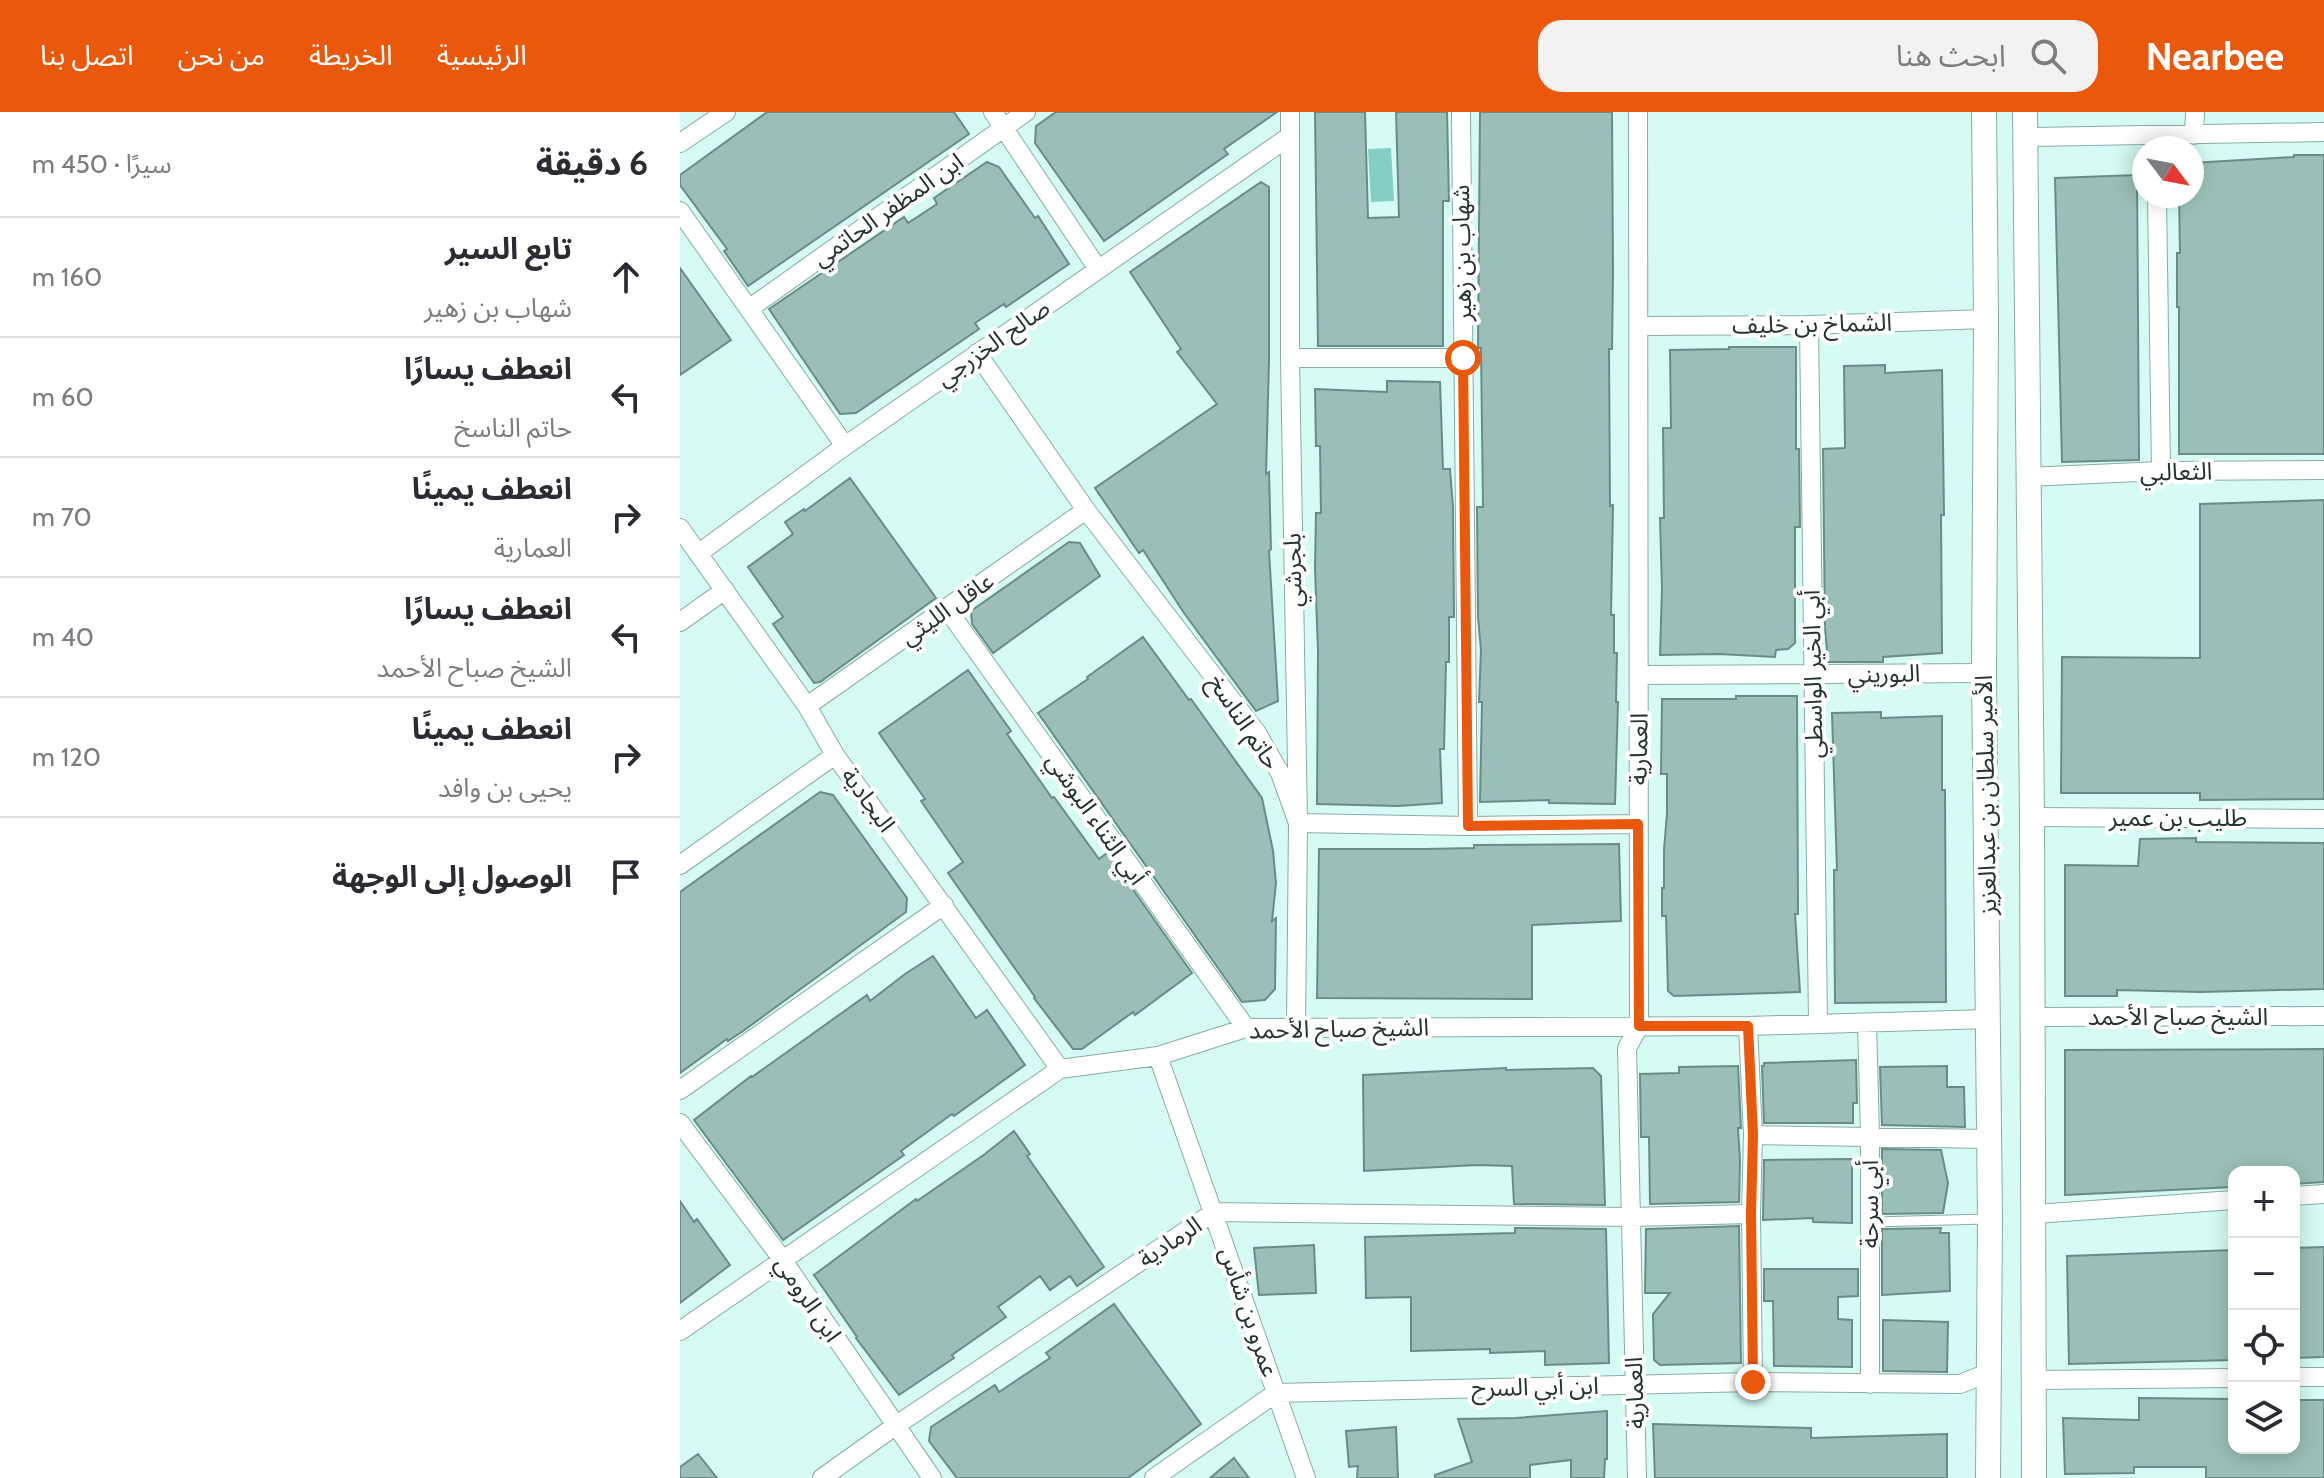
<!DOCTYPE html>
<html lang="ar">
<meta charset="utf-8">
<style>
:root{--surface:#fff;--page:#f2f2f3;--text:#2b2b33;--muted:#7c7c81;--line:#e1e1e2;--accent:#ea580c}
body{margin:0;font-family:Cabin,"Noto Sans Arabic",sans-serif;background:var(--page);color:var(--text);direction:rtl}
.controls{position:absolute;right:24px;bottom:24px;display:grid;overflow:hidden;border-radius:16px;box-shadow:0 4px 20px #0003}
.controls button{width:72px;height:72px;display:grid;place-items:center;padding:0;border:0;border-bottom:2px solid var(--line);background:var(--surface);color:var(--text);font:40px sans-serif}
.compass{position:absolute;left:1452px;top:24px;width:72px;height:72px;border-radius:50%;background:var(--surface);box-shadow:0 4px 20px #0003;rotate:122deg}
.stop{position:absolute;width:24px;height:24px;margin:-18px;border:6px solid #ea580c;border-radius:50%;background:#fff}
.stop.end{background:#ea580c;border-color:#fff;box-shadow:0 2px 8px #0008}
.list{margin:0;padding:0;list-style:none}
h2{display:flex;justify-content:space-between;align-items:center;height:104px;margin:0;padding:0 32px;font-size:34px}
h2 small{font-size:26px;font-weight:400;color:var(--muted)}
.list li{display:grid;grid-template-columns:52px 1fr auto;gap:24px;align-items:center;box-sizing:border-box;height:120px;padding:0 32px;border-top:2px solid var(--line)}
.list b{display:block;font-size:30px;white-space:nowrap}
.list p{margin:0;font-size:26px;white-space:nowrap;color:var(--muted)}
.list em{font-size:26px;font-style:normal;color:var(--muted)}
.icon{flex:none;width:44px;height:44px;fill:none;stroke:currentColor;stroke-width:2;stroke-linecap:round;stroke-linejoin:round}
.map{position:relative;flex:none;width:1644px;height:1366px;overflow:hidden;direction:ltr}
header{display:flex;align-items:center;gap:48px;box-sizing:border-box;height:112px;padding:0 40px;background:var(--accent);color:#fff}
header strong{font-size:38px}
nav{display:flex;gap:44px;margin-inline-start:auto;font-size:28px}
.search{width:560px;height:72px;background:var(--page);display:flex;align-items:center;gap:20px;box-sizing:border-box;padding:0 28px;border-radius:24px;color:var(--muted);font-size:30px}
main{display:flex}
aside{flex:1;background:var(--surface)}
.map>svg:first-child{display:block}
</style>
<header>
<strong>Nearbee</strong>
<div class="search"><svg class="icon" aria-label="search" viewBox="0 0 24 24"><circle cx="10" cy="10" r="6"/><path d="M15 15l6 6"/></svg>ابحث هنا</div>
<nav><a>الرئيسية</a><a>الخريطة</a><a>من نحن</a><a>اتصل بنا</a></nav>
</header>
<main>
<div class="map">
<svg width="1644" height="1366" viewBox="0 0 1644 1366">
<rect width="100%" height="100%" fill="#d5fbf4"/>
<path fill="#84cfc2" d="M711,36L714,89L691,90L688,37Z"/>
<path fill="#9bbfb8" stroke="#6a8c86" stroke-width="2" d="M87,0H274L289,22L68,174L44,139L47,137L0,73V63Z
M376,0H597L544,37L548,42L424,129L355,31L356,14Z
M635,0H685L688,106L719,105L716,0H767L769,89H763V234H638Z
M800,0H932L933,161L932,237H929L930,394L933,393L931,503H934V541H937L936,590H938L935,692L869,691V688L800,690L802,590H799L801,538L798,505L797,395H803L801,236H798Z
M1614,43H1644V342H1499V195H1497V141H1500L1499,84H1512V51L1614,45Z
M307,50L319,55L355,106L358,104L389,152L326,195L324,192L295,211L299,217L176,301L160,302L89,197L224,105L228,111L257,92L254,86Z
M1457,63L1459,348L1382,350L1375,66Z
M581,70L589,75V249L586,362L589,360L591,437L589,439L598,589L576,599L504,501L463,438L459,441L415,376L537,292L497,240L501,237L450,160Z
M0,156L51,228L0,263Z
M1049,235H1116V337H1119L1120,415H1115V531L1108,537L1096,538L1095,545L1039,542L980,543L982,477L980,406H984L983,316H991L990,238L1049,237Z
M1205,253V261L1262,258L1264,403H1261L1262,541L1203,545V550H1148L1145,516L1143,337L1165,336L1164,254Z
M707,269L760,270L763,357H770L773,395L774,505H769V550H766L764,637H760L762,691L718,694L637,692L638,539L635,457L636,401H641L640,334H636L635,277L707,280Z
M170,366L256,486L140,570L134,571L93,512L103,505L68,455L113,422L105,410L124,397L125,399Z
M1644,388V687L1520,688V681H1381L1382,545L1520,546V392Z
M389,430L400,431L420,464L313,541L292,512L291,499Z
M463,525L509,588L511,587L582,686L593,739L596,771L592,809L596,806L595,877L585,888L562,890L358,601L408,567L407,565Z
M288,558L331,619L327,622L372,686L374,685L419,747L427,741L512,861L455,903L453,900L402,937H393L354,886L355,885L268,761L283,750L241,689L245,687L199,621Z
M1056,584H1117L1118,802H1115L1120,880L994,884L988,879L986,804H982V776H984V738L987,701V662H981L982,587H1056Z
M1201,600V606L1262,604V678H1265L1266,890L1155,891L1154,758H1157L1152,601Z
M140,680L153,683L227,786L226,800L63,919L48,929L47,927L0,961V780Z
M1516,726V730L1644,731V877L1520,880L1437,878V884H1385V753L1458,754L1460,727Z
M939,732L941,809L852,813V887L637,886L639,737H745L794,736V733Z
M253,844L296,906L307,898L345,953L274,1004L272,1002L221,1039L224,1043L103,1128L14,1008L71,964L72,965L187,883L190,889L225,862Z
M1644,937V1070L1614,1072V1060H1554V1075L1385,1083V938Z
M1176,948L1177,991H1173V1011H1084L1082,954H1084V951Z
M1058,954L1061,1016H1058L1060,1049L1059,1090L970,1092L969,1025H961L960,962L999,961V955Z
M1267,954V975H1284L1285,1015L1202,1013L1200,955Z
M826,956V958L913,956L921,964L925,1093L834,1092L832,1054L797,1053L684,1059L683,963Z
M334,1019L350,1042L347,1044L424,1155L397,1174L390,1164L370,1178L360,1164L318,1195L326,1205L272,1243L274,1246L219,1283L176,1226L177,1225L134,1163L236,1087L237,1089L305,1042Z
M1202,1037L1261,1038L1268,1071L1263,1101L1202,1102Z
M1172,1047V1111L1133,1110V1106L1083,1108L1084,1048Z
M0,1089L14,1110L17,1107L50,1153L0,1191Z
M1059,1114L1061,1251L980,1253L974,1248L973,1202L990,1181H965L966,1117Z
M835,1116L926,1117L929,1251L865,1253V1239L810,1241V1237L731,1239V1185L686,1186L685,1125L835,1121Z
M1261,1116L1260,1121H1269L1270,1179L1202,1183V1117Z
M634,1133L636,1181L579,1183L574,1136Z
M1644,1135V1245L1614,1246V1136Z
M1554,1138V1248L1389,1252L1387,1144Z
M1084,1157H1178V1184L1158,1185V1207L1172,1208V1255L1094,1254L1093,1189H1084Z
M434,1192L521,1312L448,1366H277L249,1329L251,1315L315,1273L319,1280L370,1246L366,1241Z
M1203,1208L1268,1210L1267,1260L1203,1259Z
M1459,1286L1554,1287V1336H1614V1288H1644V1366H1526V1355H1454V1361L1385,1362L1383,1306L1459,1308Z
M927,1299V1347H925L924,1366H891V1348L850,1353V1366H755V1363L792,1350L778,1307L835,1306Z
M973,1312L1131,1316V1326L1267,1322V1366H975Z
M716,1315L718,1366H677L678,1354L669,1355L666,1319Z
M18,1342L37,1366H0V1355Z
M554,1346L569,1366H530Z"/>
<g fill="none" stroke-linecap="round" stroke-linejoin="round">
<defs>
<path id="lane" d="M1191,1110L1307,1107"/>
<path id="street" d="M313,0L418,157
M610,0V246L618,711L616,917
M781,0L788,714
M1514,23L1515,0
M1345,25L1644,20
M0,31L46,0
M1477,84L1481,359
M0,99L165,334
M70,196L346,0
M1129,213L1138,912
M958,214L1129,213L1306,207
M297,241L406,398L577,621L600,661L618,711L788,714L958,712
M610,246H783
M1348,365L1481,359L1644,358
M0,416L127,594L155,643L380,957
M19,441L165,334L610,24
M267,497L566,916
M0,510L45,478
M960,563L1304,561
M127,594L406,398
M1352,705L1644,707
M0,753L155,643
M1352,905L1644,904
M1187,911L1190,1024V1272
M1068,914L1073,1023L1071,1102L1073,1270
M478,944L626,1366
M0,978L264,793
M0,1011L102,1147L252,1366
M1073,1023L1309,1027
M1614,1084L1644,1082
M1355,1102L1554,1088
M0,1219L380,957L478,944L566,916L1068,914L1308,907
M1614,1265H1644
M1354,1268L1554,1266
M142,1366L215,1314L534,1100L950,1105L1071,1102
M474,1366L596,1281L1073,1270L1280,1272L1308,1261
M957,1366L947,936L959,914L958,0"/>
<path id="secondary" d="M1304,0L1306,207L1304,561L1310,1107L1308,1366
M1345,0L1352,705L1354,1366"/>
</defs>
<use href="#lane" stroke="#89ada6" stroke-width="11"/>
<use href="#street" stroke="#89ada6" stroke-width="20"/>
<use href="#secondary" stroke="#89ada6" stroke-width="26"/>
<use href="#lane" stroke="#fff" stroke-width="9"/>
<use href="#street" stroke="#fff" stroke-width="18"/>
<use href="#secondary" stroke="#fff" stroke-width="24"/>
</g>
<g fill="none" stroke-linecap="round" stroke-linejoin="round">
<path stroke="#ea580c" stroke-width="10" d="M783,246L788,714L958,712L959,914H1068L1073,1023L1071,1102L1073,1270"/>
</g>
<g text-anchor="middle" stroke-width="8" stroke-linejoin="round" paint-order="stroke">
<g font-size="24" fill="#253331" stroke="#fff">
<text transform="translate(208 98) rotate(-35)" y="8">ابن المظفر الحاتمي</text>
<text transform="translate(782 141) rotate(-91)" y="8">شهاب بن زهير</text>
<text transform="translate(1132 212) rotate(-1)" y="8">الشماخ بن خليف</text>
<text transform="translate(313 231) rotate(-35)" y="8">صالح الخزرجي</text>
<text transform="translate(1496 360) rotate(-1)" y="8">الثعالبي</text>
<text transform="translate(613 458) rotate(-91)" y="8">بلجرشي</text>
<text transform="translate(267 497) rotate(-35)" y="8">عاقل الليثي</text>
<text transform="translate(1133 562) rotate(-91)" y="8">أبي الخير الواسطي</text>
<text transform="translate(1204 562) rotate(-1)" y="8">البوريني</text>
<text transform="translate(564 610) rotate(56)" y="8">حاتم الناسخ</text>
<text transform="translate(959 637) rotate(-89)" y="8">العمارية</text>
<text transform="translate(1306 683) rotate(-91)" y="8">الأمير سلطان بن عبدالعزيز</text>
<text transform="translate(188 688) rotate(54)" y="8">البجادية</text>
<text x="1498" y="714">طليب بن عمير</text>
<text transform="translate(416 707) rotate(55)" y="8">أبي الثناء البوشي</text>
<text x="1498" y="913">الشيخ صباح الأحمد</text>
<text transform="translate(659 917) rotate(-1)" y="8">الشيخ صباح الأحمد</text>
<text transform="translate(1190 1092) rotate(-90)" y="8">أبي سرحة</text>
<text transform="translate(490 1130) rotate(-34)" y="8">الرمادية</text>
<text transform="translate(128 1187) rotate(56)" y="8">ابن الرومي</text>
<text transform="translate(569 1200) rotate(71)" y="8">عمرو بن شأس</text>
<text transform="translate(855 1275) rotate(-1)" y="8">ابن أبي السرح</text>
<text transform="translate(955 1281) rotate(-92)" y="8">العمارية</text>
</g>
</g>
</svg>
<div class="controls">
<button>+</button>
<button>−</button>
<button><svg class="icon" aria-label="locate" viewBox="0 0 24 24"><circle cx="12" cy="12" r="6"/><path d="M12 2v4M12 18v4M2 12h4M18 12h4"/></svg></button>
<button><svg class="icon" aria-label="layers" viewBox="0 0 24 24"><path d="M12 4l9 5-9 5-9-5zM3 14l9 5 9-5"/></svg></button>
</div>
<svg class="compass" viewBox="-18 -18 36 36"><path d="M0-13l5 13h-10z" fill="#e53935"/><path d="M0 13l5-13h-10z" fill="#7c7c81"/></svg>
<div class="stop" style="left:783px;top:246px"></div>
<div class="stop end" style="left:1073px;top:1270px"></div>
</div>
<aside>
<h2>6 دقيقة<small>سيرًا · 450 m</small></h2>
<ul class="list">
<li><svg class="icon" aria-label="ahead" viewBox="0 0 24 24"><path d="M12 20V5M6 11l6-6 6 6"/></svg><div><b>تابع السير</b><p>شهاب بن زهير</p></div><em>160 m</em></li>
<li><svg class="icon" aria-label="left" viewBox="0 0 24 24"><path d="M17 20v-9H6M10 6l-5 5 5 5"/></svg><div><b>انعطف يسارًا</b><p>حاتم الناسخ</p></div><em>60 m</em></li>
<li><svg class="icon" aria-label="right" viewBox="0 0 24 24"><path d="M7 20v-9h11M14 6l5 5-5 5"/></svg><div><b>انعطف يمينًا</b><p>العمارية</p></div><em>70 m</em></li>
<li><svg class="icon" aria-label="left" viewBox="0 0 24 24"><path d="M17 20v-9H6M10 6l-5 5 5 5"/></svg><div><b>انعطف يسارًا</b><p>الشيخ صباح الأحمد</p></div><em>40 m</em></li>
<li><svg class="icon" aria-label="right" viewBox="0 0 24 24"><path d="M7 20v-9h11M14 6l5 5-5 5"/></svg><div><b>انعطف يمينًا</b><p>يحيى بن وافد</p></div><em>120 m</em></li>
<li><svg class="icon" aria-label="arrive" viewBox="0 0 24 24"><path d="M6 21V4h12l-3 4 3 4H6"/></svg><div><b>الوصول إلى الوجهة</b></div></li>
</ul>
</aside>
</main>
